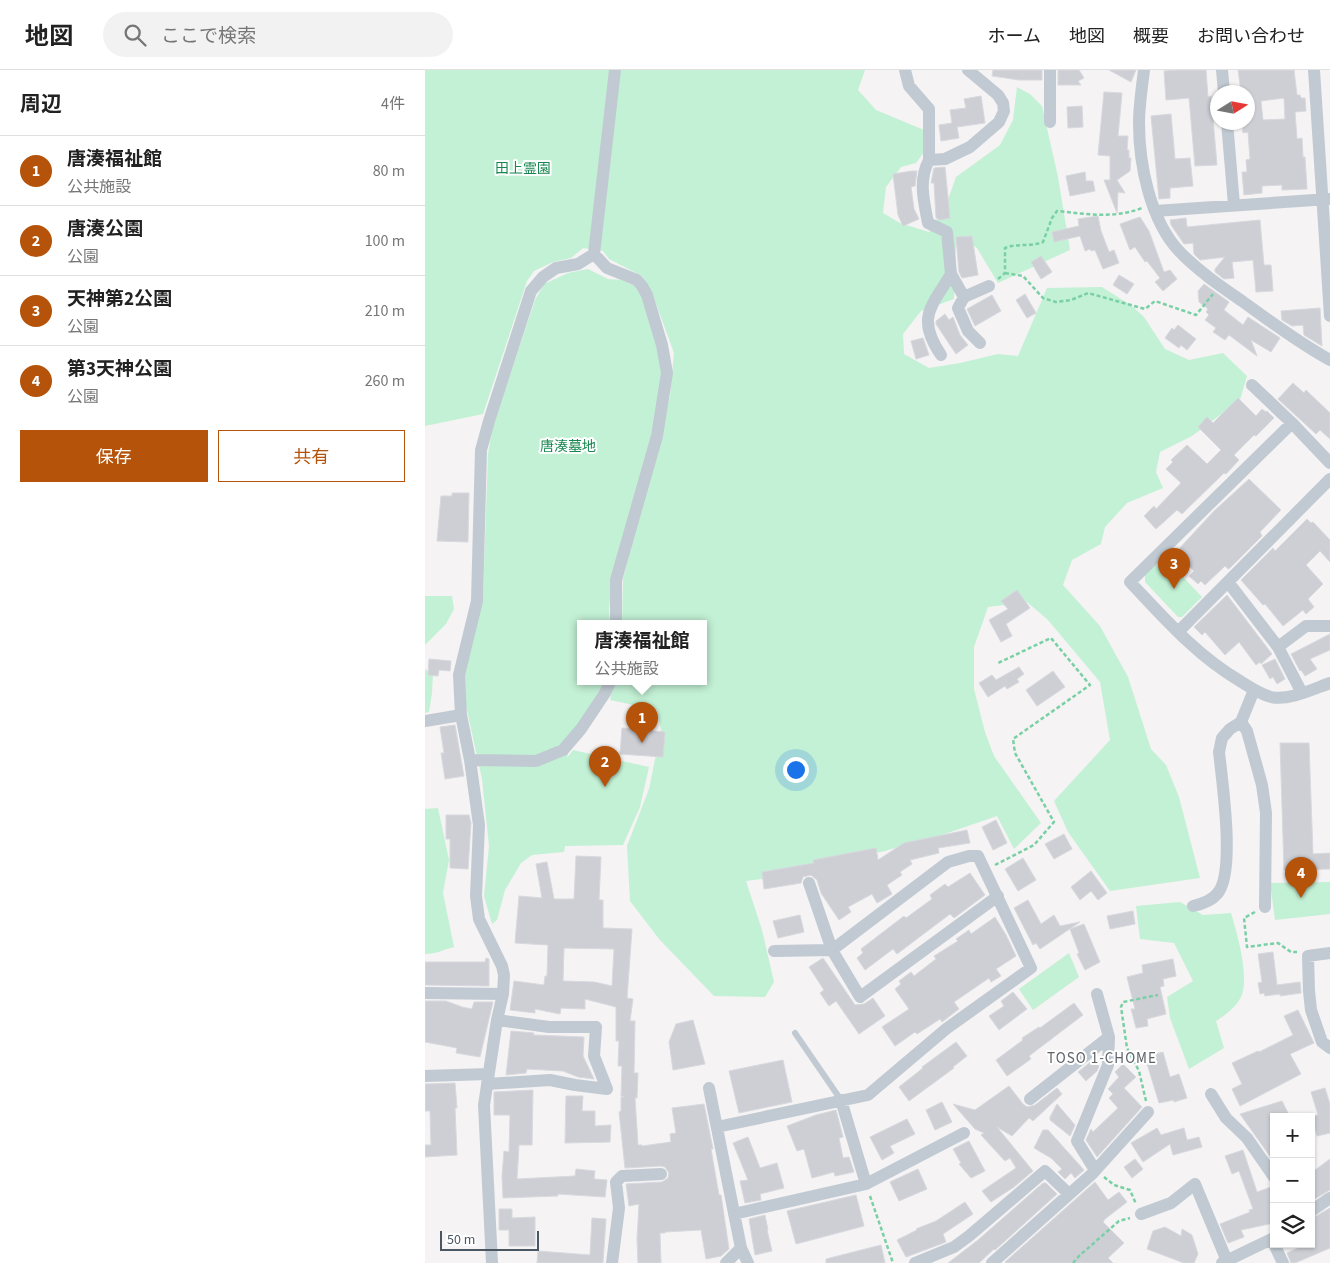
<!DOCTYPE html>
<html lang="ja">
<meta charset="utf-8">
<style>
:root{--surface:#fff;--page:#f2f2f2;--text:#222;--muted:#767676;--line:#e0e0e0;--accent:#b45309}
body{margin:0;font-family:"Source Sans 3","Noto Sans JP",sans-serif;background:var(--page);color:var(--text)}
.controls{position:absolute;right:15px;bottom:15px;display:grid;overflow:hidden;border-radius:0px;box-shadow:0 1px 4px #0004}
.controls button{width:45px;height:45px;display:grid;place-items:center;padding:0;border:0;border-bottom:1px solid var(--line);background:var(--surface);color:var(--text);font:25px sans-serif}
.compass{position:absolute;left:785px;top:15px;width:45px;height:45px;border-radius:50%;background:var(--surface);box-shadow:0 1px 4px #0004;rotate:79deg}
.scale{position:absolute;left:15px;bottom:12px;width:99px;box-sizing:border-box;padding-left:5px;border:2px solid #4a5661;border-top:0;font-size:14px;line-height:18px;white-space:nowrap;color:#4a5661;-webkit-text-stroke:4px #fff;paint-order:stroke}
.you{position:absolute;left:370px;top:699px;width:18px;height:18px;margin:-12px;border:4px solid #fff;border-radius:50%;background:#1a73e8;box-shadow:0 0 0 8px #1a73e833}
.badge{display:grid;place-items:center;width:32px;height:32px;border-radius:50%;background:var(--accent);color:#fff;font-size:16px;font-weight:700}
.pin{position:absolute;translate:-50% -41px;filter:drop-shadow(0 1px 2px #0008)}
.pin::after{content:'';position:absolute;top:26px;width:18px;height:15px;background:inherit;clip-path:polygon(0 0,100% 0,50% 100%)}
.popup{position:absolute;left:152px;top:550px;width:130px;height:65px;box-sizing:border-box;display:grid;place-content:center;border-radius:0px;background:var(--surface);filter:drop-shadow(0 1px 4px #0005);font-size:16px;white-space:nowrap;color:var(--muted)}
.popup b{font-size:19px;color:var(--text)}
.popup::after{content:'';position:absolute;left:50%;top:100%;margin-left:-10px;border:10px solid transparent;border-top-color:var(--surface)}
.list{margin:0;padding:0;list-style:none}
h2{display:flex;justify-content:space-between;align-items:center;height:65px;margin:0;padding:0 20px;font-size:21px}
h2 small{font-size:16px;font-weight:400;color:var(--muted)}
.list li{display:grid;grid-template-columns:32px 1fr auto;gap:15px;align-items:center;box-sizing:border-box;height:70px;padding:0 20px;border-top:1px solid var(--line)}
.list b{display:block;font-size:19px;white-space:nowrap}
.list p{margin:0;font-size:16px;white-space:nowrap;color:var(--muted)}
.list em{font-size:16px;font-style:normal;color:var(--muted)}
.actions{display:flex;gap:10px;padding:15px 20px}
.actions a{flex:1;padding:11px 0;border:1px solid var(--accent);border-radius:0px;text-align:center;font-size:18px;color:var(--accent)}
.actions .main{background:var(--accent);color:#fff}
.icon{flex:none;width:28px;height:28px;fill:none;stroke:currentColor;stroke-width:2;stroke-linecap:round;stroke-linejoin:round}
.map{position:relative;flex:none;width:905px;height:1193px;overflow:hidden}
header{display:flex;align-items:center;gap:30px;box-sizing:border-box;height:70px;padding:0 25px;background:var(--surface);border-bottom:1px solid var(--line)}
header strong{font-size:24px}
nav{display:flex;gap:28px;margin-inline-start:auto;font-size:18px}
.search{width:350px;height:45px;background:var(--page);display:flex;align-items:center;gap:12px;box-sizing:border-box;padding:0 18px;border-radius:28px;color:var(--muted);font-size:19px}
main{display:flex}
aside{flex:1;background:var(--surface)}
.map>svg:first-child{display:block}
</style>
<header>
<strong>地図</strong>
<div class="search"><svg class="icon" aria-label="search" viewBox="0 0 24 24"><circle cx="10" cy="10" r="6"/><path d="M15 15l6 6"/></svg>ここで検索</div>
<nav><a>ホーム</a><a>地図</a><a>概要</a><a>お問い合わせ</a></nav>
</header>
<main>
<aside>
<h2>周辺<small>4件</small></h2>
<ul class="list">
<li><span class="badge">1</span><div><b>唐湊福祉館</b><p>公共施設</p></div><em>80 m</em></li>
<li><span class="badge">2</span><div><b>唐湊公園</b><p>公園</p></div><em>100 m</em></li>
<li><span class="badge">3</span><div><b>天神第2公園</b><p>公園</p></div><em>210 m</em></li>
<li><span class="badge">4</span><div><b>第3天神公園</b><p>公園</p></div><em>260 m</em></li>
</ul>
<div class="actions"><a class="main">保存</a><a>共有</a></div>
</aside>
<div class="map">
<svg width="905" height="1193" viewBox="0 0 905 1193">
<rect width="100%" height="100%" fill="#f5f3f3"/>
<path fill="#c3f1d5" d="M0,0H440L433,20L451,40L499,60L502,78L491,93L476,97L461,117L458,143L475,153L504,162L521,135L531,107L575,75L588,50L592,17L605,24L617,36L633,107L645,180L573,213L552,178L538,168L531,176L529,229L496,241L478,264L479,284L504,298L535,293L573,284L593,286L622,218L677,217L707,236L719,247L740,279L764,290L798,283L822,306L815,330L767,366L735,382L731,402L738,418L702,433L680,457L676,474L647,490L638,515L675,556L703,607L726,679L741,695L754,727L775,808L685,821L643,762L629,731L685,670L675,612L623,550L602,532L563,537L549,577V619L560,662L569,686L616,753L589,779L572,746L511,767L456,782L424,785L384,803L321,811L337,860L349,912L340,927L289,926L234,869L205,831L202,776L224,719L236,660L232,640L185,630L189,612H278V554H197L198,509L245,326L249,283L226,220L217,206L184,189L178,181L158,178L146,188L128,192L109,201L102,211L58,344L0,356Z
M163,199L183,209L196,210L209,215L217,227L229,265L238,303L225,372L187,505L184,540L185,554H156V612H178L176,618L148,662L142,688L148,680L224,697L215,737L198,775L140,776L139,782L107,785L96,793L80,820L72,850L67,854L59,826L64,776L57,709L40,631V600L58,528L63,384L67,359L110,230L119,214L143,203Z
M739,487L777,527L757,547H753L720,512V505Z
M0,526H27L29,539L21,554L0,575Z
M0,599L8,604L7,623L4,642L0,643Z
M13,738L24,790L18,823L29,877C17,880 12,884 0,884V739Z
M905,812V844L850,850L845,813Z
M755,832L778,845L806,843C812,863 825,908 816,927C811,937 801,945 791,951L799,978L764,999L745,948L742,927L768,911L749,873L715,869L711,836Z
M644,883L654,907L608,940L594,919Z"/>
<path fill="#cdcfd5" stroke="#d7d9de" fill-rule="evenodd" d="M568,0H617V10H594L567,6Z
M633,0H654L659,8L653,11L656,15H633Z
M684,0H711L706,12Z
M753,0H781L783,27L786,26L792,95L770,96L764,28L741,30L739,1Z
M813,0H869L872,25H875L876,28H880L881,41L870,42L872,69L877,68L878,87H880L882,119L857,120V115L837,116V123L819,125L817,102H822L821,90L825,89L823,62L818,63L817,52H822V22H816ZM859,28L860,49L838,50L836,31Z
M679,22L697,23L693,66H703L702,80H704V88H706L705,101L692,110L700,123L693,122L692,143L679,110H685V86L673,85Z
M556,26L560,53L532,57L534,68L516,71L514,55L527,53L525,40L541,38L539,29Z
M657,36L658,57L643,58L642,37Z
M746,44L750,89L765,88L768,116L745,118V128L734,129L726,46Z
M520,97L525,148L515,150L511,148L509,113H506L509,98Z
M487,101H492L490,116L486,117L489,139L494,149L478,156L473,145L468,104Z
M660,102L661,111H668L670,121L645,126L641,106Z
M673,146L676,161L684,182L689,180L694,193L678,199L670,180L666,181L665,179L660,181L655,166L629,172L627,162L654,156L653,149Z
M715,147L724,161L739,202L745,200L752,209L738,221L730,212L735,208L722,191L720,192L710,177L705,180L695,154Z
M761,148L762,157L835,150L839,195H846L848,221L831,222L828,190L807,192L809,208L799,209L790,202V199L800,187L775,190L769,184L768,173L759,174L746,155L745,150Z
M547,166L553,205L537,208L534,202L531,167Z
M616,186L627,202L616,209L606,192Z
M694,205L709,214L702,224L688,215Z
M779,214L804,232L799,240L818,255L823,247L855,268L846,282L826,270L832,286L804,265L800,270L788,262L791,258L780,250L784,245L781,242L783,239L774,232L773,221Z
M600,224L611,243L602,248L591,230Z
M567,225L576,241L550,256L542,239Z
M895,238L897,276L879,265L878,255L867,256L857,250L856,241Z
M520,244L524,250L528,247L535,265L543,275L531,284L511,254V251Z
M753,255L771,269L762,280L756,275L754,278L740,268L747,258L749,260Z
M498,268L504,285L491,289L486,271Z
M868,313L879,323L881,320L905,343V369L895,360L891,364L853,329Z
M813,328L831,346L837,339L841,342L842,341L849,348L831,366L829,365L809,385L814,390L801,404L799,403L757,444L752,440L731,459L719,446L729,436L731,439L756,413L741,399L748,392L746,390L762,375L782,394L796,380L773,357L782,347L788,353Z
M824,409L856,440L835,462L837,466L805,498L803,499L800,496L780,515L776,511L773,514L764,506L769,501L755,487L757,485L752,481L789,441Z
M27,423H44L43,472L12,471L16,426H27Z
M882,449L886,453L888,452L905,470V492L895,481L881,495L898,514L883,529L889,537L881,544L878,540L858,556L840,534L838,535L816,510L848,478L850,481Z
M592,520L605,538L581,554L587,566L576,572L564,550L583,539L576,531Z
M802,525L847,584L836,594L835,592L831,595L814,572L800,585L780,562L777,565L769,557Z
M905,564V580L885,589L892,599L880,606L876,600L875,601L866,584Z
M4,589L26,591L25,601L14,600L13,606L3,605Z
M850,589L860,609L852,614L848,607L845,609L837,595Z
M594,597L599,604L592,609L594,612L582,619L580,616L563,627L554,613L567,605L571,610Z
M628,601L640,617L612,636L601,620Z
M30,655L39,706L20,709L16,683H19L15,657Z
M197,658L240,662L238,687L195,684Z
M855,673H884L888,784L905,783V799L859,800Z
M21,745H44L46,753L43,799L25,798V769H21Z
M571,750L582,773L568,780L557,757Z
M542,760L545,773L513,778L514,783L485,790L487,794L475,802L477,805L462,815L467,824L452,833L447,824L423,837L426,842L414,850L396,823L392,810L386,805L378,807L376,813L339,819L337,802L389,793L388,790L451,778L453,790L479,773Z
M639,764L647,779L629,789L620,774Z
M151,786L176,787L174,830H178V858L207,859L202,928L208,929L205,951H210L209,1003H213L212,1028H210L213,1075H217V1076L246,1072L245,1064L251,1063L247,1038L279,1034L288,1079H286L294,1125H296L304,1179L296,1186L281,1189L276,1160L240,1162V1163H235L236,1193H213L212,1169L214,1134L204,1136L201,1114L237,1112L243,1108L244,1103L240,1097L236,1096L200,1098L194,1042L196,1041V1027H199L196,1026L197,996H193L194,971H191V937L160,929V939L136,938L135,944L110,939V943L85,940L89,911L119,915L120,906H122L123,875L90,873L94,826L117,828L111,794L122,792L129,829H149ZM139,878L189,879L187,916L169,912L138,911Z
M598,788L611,810L593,821L580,799Z
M666,801L682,823L673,830L666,821L655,830L646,817Z
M545,803L560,825L529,848L525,844L472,884L468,879L440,900L432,888L438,883L436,879L479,846L481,848L507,829L505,825L520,814L523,817Z
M603,830L616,854L629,845L635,856L655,852L615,879L611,873L608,875L589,838Z
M708,841L710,854L685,859L682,846Z
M375,845L379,862L353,868L348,851Z
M570,847L581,865L591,886L571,899L576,906L566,912L564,908L529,932L534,939L517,952L515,949L492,964L490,962L470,976L457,957L484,939L470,919L476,914L474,911L486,902L489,906L511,889L509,886L533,871L531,869L544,860L546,864Z
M659,854L675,892L660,900L652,884L654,883L645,859Z
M848,882L852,915L875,912L876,923L855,926V924L840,926L839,923L835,924L833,913L837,912L833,884Z
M61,888L64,889V916L0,915V892H60Z
M398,888L430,935L439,934L448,928L460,946L434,964L411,931L404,936L395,923L399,920L384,897Z
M748,889L751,906L738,909L739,916L735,917L741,944L722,949L723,956L711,958L706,939H710L702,907L718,903L717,895Z
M588,922L602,939L574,960L564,946L579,936L576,931Z
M0,931H21L37,937L47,939L49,932H68L55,987L31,983L32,978L0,972Z
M649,933L658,945L604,986L606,989L582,1006L571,990L598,970L597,968L614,957L615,958Z
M873,940L889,973L865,984L876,1004L815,1036L807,1019L817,1014L807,993L833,981L834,982L868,965L859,946Z
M268,950L280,994L248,1000L244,972L251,954Z
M86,961L109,963L108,965L159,967L158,986L169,1009L153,1007L138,1001L102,999L101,1003L81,1005Z
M531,972L542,986L528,997L529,998L484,1031L474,1017L498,998L497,997Z
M738,982L745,1007L754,1004L762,1028L749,1032V1030L734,1033L720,987Z
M358,990L367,1032L314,1043L304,1001Z
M668,990L674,996L672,1001L661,1011L653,1002Z
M698,994L711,1007L699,1018L717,1037L672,1087L661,1070L666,1059L668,1062L693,1038L684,1028L688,1024L683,1019L694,1007L690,1002Z
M30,1013L32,1038H30L32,1085L0,1087V1075H6L5,1041H0V1014Z
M584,1016L598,1034L602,1037L610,1035L632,1018L637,1024L608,1051L604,1048L587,1066L572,1057L608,1101L589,1117L566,1132L557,1121L591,1098L585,1088L580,1091L556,1065L559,1063L550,1059L528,1034L550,1040Z
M900,1018L905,1034V1063L892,1066L887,1047L893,1045L886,1022Z
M108,1020L107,1075H94L92,1109L150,1106L151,1099L170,1101L169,1109L182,1110L180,1127L133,1124V1126L78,1128L77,1106L79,1081L84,1082L85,1045H69V1022Z
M141,1026H158L157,1041H170V1056L186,1055L185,1072L140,1073Z
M857,1031L863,1043L855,1047H849V1092L815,1044Z
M517,1032L527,1052L510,1060L501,1040Z
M632,1034L650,1055L645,1066L625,1050V1047Z
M411,1040L418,1067L414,1068L418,1088L424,1087L429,1102L410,1106L409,1102L387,1108L379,1079L372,1081L362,1056L391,1045Z
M482,1049L490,1064L465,1076L469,1083L457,1090L445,1067Z
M732,1058L736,1065L759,1058L762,1070L774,1067L777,1077L748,1085L745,1074L718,1092L706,1073Z
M618,1060H623L659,1100L650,1108L646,1103L640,1109L633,1102L637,1099L626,1088L609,1078Z
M323,1067L335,1098L352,1093L359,1118L335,1124L336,1130L320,1133L315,1111L323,1110L308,1073Z
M544,1071L560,1101L546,1108L534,1094L536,1093L528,1079Z
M818,1080L832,1122L849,1116V1153L816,1160L819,1167L803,1173L795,1154L825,1142L824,1140L828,1139L814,1101L807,1104L800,1086Z
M710,1089L718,1099L707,1108L699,1097Z
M905,1089V1120L886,1131V1103Z
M493,1099L502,1119L474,1131L465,1112Z
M670,1112L683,1130L694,1122L702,1132L680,1149L678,1152L699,1173L683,1188L688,1193H581L580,1192Z
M618,1113H621L632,1124L570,1180L569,1179L554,1193H523L553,1170Z
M431,1125L439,1156L371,1174L362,1141Z
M540,1132L548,1144L518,1164L521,1172L481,1187L472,1170L492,1160L491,1159L511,1151Z
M905,1138V1178L870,1193H866L862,1183L873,1178L872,1174H886V1149Z
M74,1139H87V1148L110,1147V1176H84V1160H74Z
M340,1145L343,1160H342L347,1181L330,1185L324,1149Z
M167,1148L181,1149L178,1193H112L113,1181L165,1185Z
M740,1157L756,1166L757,1159L767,1165L773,1184L769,1193H759L722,1179L728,1161Z
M456,1175L460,1193H401V1189Z"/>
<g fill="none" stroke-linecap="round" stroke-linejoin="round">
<path stroke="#7ad0a6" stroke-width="2.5" stroke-dasharray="4 2.5" stroke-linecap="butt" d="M580,203L598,206L618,228L631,232L646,230L663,223L720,239L730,231L771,245L788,224
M573,209L580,203V178C593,173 605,177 618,172L627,148L632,141C661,144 689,149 717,138
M570,795L609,775L629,752L590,683L588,669L665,615L626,568L573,593
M830,842L819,848L822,877L853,873L866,882H872
M721,1031L714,1001L702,978L696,937L698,932L733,925
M679,1107L689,1115L705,1120L711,1134
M445,1126L468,1193
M648,1193L654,1186L694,1151L705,1148"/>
<path stroke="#c1cad2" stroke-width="6" d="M370,963L416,1030"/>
<path stroke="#c1cad2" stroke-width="12" d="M480,0L484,16L504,39V90L520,89L545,77L574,52L579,41L578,33L573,25L543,0
M625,0V52
M719,0C717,17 714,36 714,53C714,94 725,150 754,181C772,200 795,216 817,231C846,252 874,273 905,290
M797,0L799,22
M889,0L905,246
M802,52L809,135
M504,90C493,111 499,131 503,153L522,162L526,204L539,227L564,216
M730,141L904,129
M169,184L182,198L212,210L217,216L222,225L237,275L242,303L232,366L191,510V554
M539,227L533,238L543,261L555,273
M516,285C491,248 506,237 526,204
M827,315L867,353
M905,393L867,353L705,512C739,548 772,586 815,611C825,617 835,624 846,627C864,631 888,619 905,613
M803,512L853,577L877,623
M753,562L905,409
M853,577L881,556H905
M0,651L36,645
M816,652L822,661L837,715L841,743L840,837
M45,690L111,691L138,680L156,659L180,623L185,612
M384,813L407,880L435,927L573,826
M768,836C777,834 786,831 792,824C811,804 797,711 794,682L797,668L805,659L816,652L829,620
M905,883L883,886L884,921L886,940L897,972L905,978
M0,923L78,924
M0,1006L63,1004
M62,1014L125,1010L150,1015L182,1019L169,986L171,957H124L72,950
M284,1018L316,1178L323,1193
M786,1024L801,1048L822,1068L849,1107
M605,1029L684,967
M416,1030L441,1114
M292,1057L443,1025L521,959L606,898L553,786H544L523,792L407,880L349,881
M670,1100L652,1071L683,995L684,967L672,924
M886,1141L905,1128
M309,1144L441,1114L539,1063
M716,1144L746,1133L770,1114L802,1191
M849,1174L858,1193
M67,1193L59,1035L72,950L78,924L79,905L77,896L54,849L51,826L54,755L45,690L36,645L34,605L52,531L56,380L64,351L106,221L118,207L131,198L153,194L169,184L190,0
M187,1193L194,1138L191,1112L197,1106L236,1104
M301,1193L316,1178
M490,1193L529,1177L544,1166L620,1101L644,1124
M567,1193L667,1104L723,1042
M797,1193L849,1168"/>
</g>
<g text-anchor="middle" stroke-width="4" stroke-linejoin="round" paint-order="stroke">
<g font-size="14" fill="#17864f" stroke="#fff">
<text x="98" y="103">田上霊園</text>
<text x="143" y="381">唐湊墓地</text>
</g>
<g font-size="15" letter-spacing="1" fill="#5f6368" stroke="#fff">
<text x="677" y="993">TOSO 1-CHOME</text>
</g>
</g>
</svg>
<div class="controls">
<button>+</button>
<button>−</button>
<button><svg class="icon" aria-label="layers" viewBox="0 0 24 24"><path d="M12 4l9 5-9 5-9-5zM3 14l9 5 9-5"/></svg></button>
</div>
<svg class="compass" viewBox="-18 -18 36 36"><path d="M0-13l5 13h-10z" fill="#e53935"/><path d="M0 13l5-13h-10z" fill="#767676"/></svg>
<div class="scale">50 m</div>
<div class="you"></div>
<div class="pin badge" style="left:217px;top:673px">1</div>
<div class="popup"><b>唐湊福祉館</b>公共施設</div>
<div class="pin badge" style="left:180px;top:717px">2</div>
<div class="pin badge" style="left:749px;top:519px">3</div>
<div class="pin badge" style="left:876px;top:828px">4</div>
</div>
</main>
